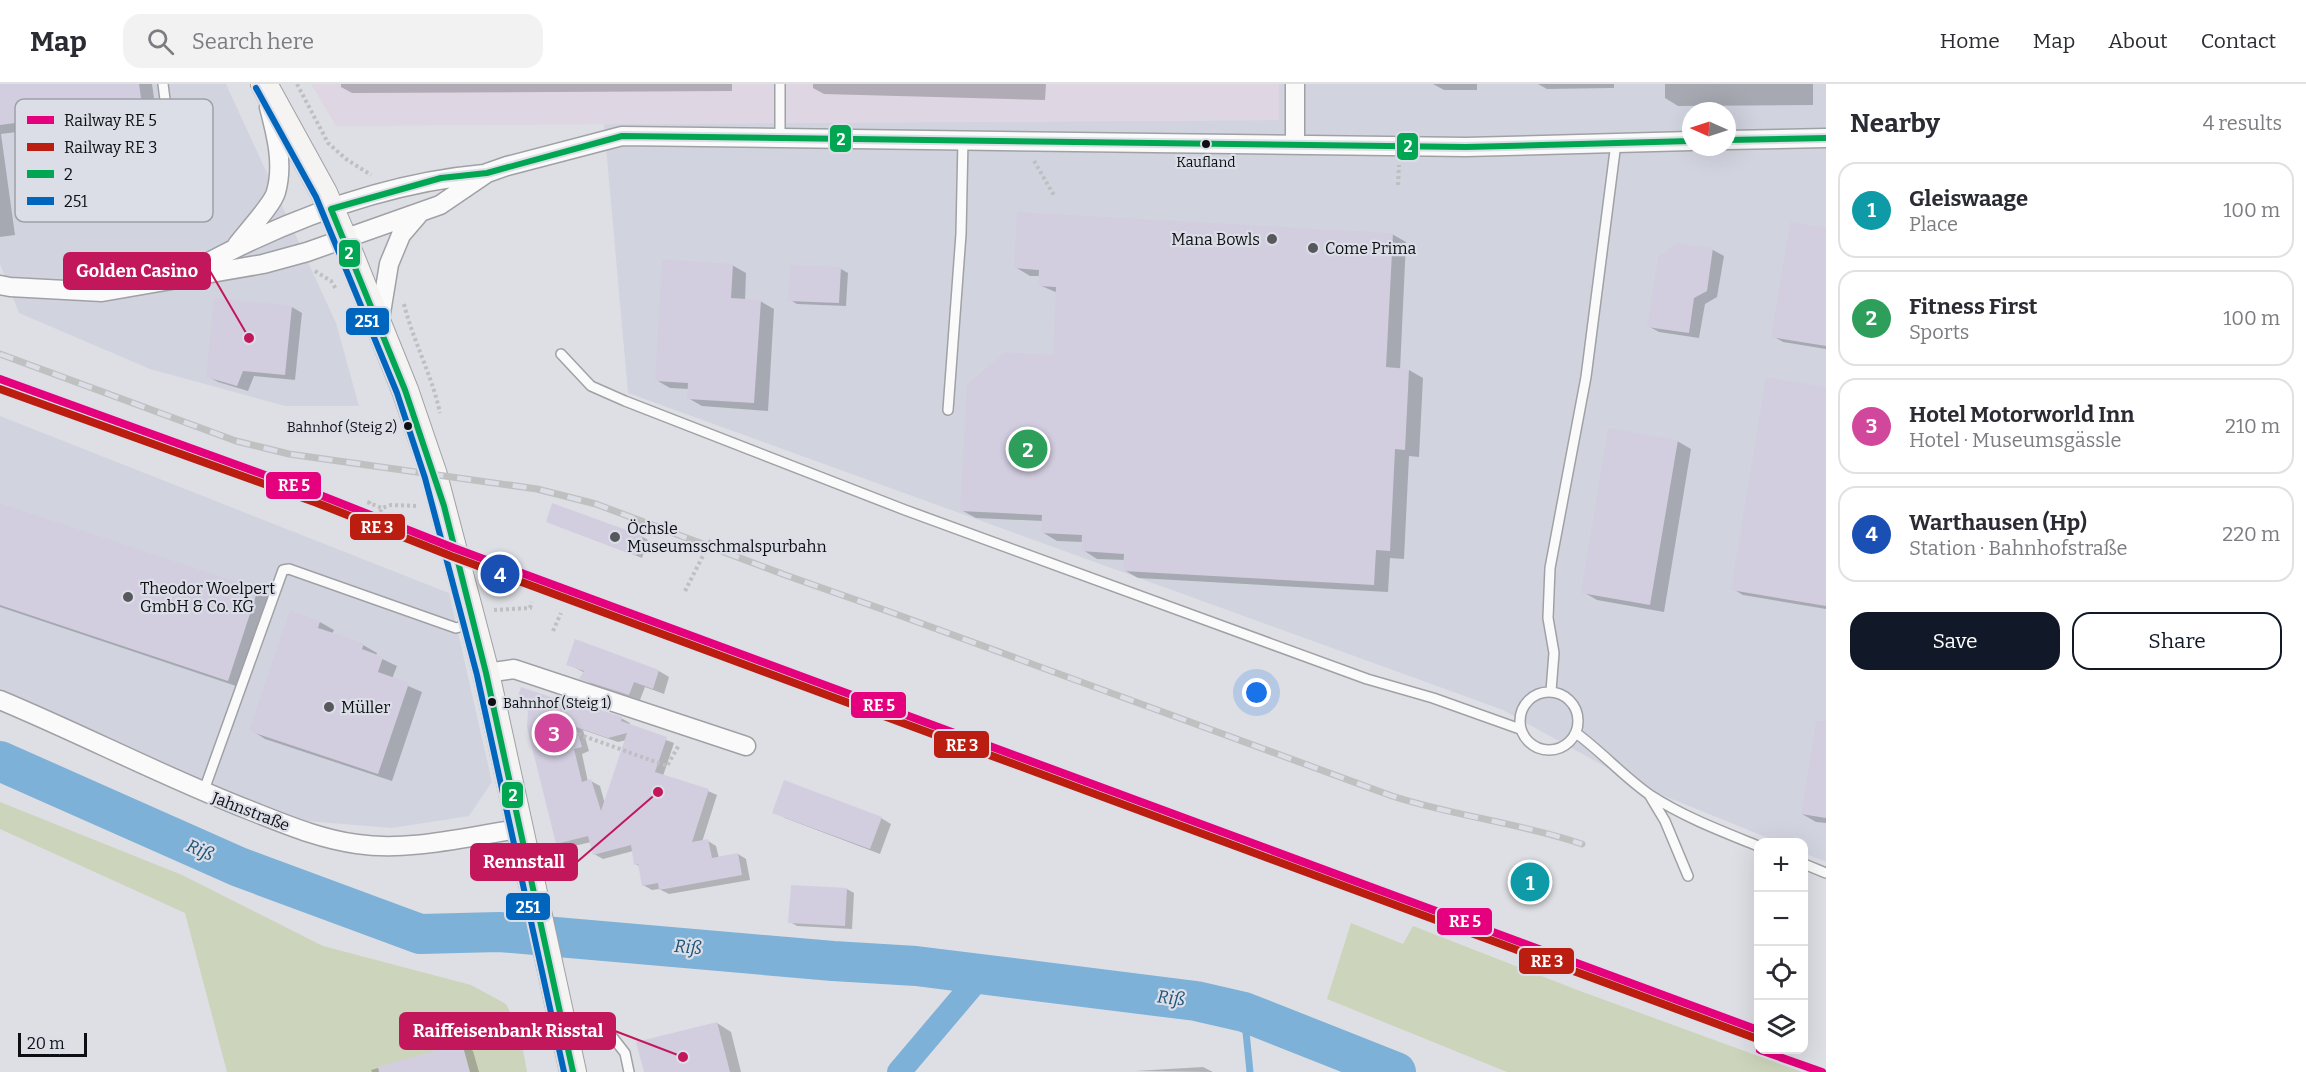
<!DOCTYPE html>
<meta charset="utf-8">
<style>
:root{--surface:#fff;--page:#f2f2f3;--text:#2b2b33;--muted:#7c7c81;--line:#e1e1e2;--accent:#111827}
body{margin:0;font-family:Bitter,serif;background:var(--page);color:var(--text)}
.controls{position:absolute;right:18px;bottom:18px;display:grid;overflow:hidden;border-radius:12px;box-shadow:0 6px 24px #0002}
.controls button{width:54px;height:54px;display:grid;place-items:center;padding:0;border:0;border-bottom:2px solid var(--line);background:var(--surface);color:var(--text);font:30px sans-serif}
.compass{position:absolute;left:1682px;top:18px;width:54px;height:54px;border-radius:50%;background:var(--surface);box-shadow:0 6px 24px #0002;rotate:273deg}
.scale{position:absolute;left:18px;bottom:15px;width:69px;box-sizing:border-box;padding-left:6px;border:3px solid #0e0f12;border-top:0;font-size:16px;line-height:21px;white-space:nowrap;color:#0e0f12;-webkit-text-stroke:4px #dbdee7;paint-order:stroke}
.you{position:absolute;left:1257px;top:609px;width:21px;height:21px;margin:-15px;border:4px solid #fff;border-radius:50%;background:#1a73e8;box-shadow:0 0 0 9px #1a73e833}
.badge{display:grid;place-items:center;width:39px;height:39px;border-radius:50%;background:var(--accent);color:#fff;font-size:20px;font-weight:700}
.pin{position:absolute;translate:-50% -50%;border:3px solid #fff;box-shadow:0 2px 6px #0006}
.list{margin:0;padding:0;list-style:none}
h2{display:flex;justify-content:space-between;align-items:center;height:78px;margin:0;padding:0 24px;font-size:26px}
h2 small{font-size:20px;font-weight:400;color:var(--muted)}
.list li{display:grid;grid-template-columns:39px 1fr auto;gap:18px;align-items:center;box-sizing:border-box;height:96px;margin:0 12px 12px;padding:0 12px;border:2px solid var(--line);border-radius:18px}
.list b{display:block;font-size:22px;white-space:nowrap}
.list p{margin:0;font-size:20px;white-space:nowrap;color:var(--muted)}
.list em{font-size:20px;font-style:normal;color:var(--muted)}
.actions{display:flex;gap:12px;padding:18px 24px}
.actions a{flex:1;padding:14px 0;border:2px solid var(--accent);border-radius:18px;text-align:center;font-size:21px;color:var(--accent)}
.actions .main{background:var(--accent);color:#fff}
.icon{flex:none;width:33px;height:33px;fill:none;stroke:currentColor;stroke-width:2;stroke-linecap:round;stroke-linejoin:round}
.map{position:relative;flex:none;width:1826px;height:988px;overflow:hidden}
header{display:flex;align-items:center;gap:36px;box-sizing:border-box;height:84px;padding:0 30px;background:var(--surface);border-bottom:2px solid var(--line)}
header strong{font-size:28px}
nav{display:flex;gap:33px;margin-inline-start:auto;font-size:21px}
.search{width:420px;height:54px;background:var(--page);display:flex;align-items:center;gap:15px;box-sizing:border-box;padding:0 21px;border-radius:18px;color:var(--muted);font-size:22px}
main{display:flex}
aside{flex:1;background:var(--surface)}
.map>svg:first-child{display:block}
</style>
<header>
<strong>Map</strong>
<div class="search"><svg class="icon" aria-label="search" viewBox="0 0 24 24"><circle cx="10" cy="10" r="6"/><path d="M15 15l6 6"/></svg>Search here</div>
<nav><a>Home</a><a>Map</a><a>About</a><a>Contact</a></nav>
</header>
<main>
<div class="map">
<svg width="1826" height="988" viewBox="0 0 1826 988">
<rect width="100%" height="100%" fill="#dedfe4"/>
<path fill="#d1d4df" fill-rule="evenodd" d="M0,0H226L336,239L359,322H285L150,285L19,229L0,180Z
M1279,0H1826V778L1804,769V758H1778L1642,703L1503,626L628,309L604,40L1279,36ZM1691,27H1727V63H1691Z
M0,332L449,509L492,698L469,732L392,744L306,737L212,704L0,607Z"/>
<path fill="#ded6e3" d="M311,0H1279V36L336,42Z"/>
<path fill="#ccd4bb" d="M0,718L182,791L323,862L471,901L506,920L520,948L527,988H227L185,829L0,745Z
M1351,839L1403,860L1413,842L1580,907L1802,988H1507L1327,915Z"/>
<path fill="#0003" fill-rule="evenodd" d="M0,0H152L161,63L58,77L44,69L41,45L1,50L15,151L0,153Z
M341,0H732V7L352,9L341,3Z
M813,0H1046L1045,16L824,10L813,4Z
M1433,0H1477V6H1444Z
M1538,0H1614V4L1547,5Z
M1665,0H1813V21L1678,22L1665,14Z
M1826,145V265L1783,258L1773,252Z
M1392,150L1406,158L1400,286H1409L1423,294L1419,373L1409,372L1404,475L1390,474L1388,508L1138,494L1124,486L1125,476L1097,475L1083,466V458L1057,457L1042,448L1043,437L976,434L961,426L1054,272L1058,209L1039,201L1040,192H1030L1015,183Z
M1678,160L1713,166L1724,172L1717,213L1705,220L1699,254L1659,248L1648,242Z
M732,181L746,189L745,216L760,217L774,225L768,327L702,322L688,314L689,305L670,304L656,296Z
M841,185L848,189L846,222L797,220L790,216Z
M292,223L302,229L295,296L254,292L248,307L218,298L207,292Z
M1826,304V525L1743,511L1733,505Z
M1677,357L1691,365L1664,528L1597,516L1583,508Z
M0,420L257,506L272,514L242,604L0,523Z
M553,440L643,453L648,456L642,474Z
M320,538L334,546L332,550L363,561L377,569L376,572L397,582L392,595L422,608L392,697L265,655L251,646Z
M576,557L659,587L669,593L664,610L645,603L640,616L592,600L581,594L585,589L568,580Z
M517,620H567L621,634L630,639L629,642L674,659L663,692L708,707L717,711L702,758L708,757L716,762L719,774L738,770L746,775L750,796L669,810L659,805L652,806L643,801L640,783L636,780L633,767L603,775L594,770L591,758L566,764L557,759L529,627ZM583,646L618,658L627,656L605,720L600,702L591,697L588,698L582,670L589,667Z
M1826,647V739L1816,738L1802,730Z
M774,728L881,734L891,740L880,770L785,734Z
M847,805L854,809L852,845L797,842L790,838Z
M717,939L731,948L741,988H645Z
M462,960L473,967L479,988H372L371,986Z
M1203,983L1213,988L1135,987Z"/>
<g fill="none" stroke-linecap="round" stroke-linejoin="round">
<path stroke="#7eb1d7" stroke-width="7" d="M1244,928L1250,988"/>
<path stroke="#7eb1d7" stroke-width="24" d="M899,988L982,890"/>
<path stroke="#7eb1d7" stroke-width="40" d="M0,677L239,783L420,850L499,848L833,877L916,882L1196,917L1244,928L1396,988"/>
</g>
<path fill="#d2cee0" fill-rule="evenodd" d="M0,0H139L147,56L43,70L38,36L0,41Z
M1017,128L1393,149L1386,283L1409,285L1405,366L1395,365L1390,467L1376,466L1374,501L1123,487L1124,470L1081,467L1082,451L1041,449L1042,431L960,427L967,300L1005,268L1053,271L1056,203L1038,202L1039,186L1014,184Z
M1790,138L1826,144V262L1771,253Z
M1677,159L1713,164L1707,207L1694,214L1689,249L1647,243L1658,173Z
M662,175L733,180L731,214L761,216L754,319L687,315L688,299L655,297Z
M790,181L841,183L839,219L788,217Z
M214,214L292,222L285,291L243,287L237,302L206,293Z
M1766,293L1826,303V522L1731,506Z
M1608,344L1678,356L1650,521L1581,509Z
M0,419L258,505L228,597L0,521Z
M552,419L643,452L636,472L546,438Z
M290,526L320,537L318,544L364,559L362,565L383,573L378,588L409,599L378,690L249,647Z
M575,555L659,586L653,605L634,598L629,611L579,595L584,587L566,581Z
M521,603L566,618L568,615L622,633L621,637L667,653L655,688L709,705L692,758L708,755L712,774L738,769L742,791L659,806L658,799L642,802L638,780L634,781L631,761L593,771L588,752L556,760L527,643L528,626L515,621ZM576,643L608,654L627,649L601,727L591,695L582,698L574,665L582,663Z
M1816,637H1826V734L1801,730Z
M784,696L882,733L870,765L772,729Z
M791,801L847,804L845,842L788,839Z
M717,938L730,988H644L636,958Z
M462,959L470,988H379L378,983Z"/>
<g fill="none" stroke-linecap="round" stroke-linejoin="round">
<defs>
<path id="service" d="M163,0L170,55
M780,0V53
M561,270L591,302L625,317L905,426L1367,595L1433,614L1520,645
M948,326L961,150L963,56
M1551,607L1554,569L1548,534L1550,484L1586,293L1616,59
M1520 637a29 29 0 1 1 58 0a29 29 0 1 1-58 0Z
M1576,649C1602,668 1624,693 1650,711C1684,733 1721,747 1758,762
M203,709L283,486L289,485L456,544L471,540
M1650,712L1665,737L1688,792
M1804,780L1826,789
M565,943L603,941L625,969L629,988"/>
<path id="minor" d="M1295,0V61
M1727,56L1826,54
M237,161C246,149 273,120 276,108C284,80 276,50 269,23
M190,188C279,139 382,99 484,90
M0,201L10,203L102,208L263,180L307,168L440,121L487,89L507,82L622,52L1466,63L1691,57
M379,241L389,180L401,151L419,130
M486,589L514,585L746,662
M0,616C84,651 164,693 249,726C285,740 319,755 357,760C410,768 468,752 520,745"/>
<path id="secondary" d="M264,0L324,109L344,155L405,306L434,391L486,589L573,988"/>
</defs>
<use href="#service" stroke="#a0a1a5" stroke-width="12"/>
<use href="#minor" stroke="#a0a1a5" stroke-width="21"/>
<use href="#secondary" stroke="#a0a1a5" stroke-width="28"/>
<path stroke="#bfbfc1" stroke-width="4" stroke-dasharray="3 3" stroke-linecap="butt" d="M297,0L328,59L346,75L371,91
M1034,77L1055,113
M1398,101L1399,81
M315,187L331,197L336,205
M404,220C413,257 432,291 440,329
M370,417L369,419L382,424
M380,428L382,424L391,421L419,422
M685,507L711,456
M494,526L530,524L532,518
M553,547L561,529
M578,650L667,682L679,661"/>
<use href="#service" stroke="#fafafb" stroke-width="9"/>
<use href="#minor" stroke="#fafafb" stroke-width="18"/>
<use href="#secondary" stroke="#f6f4f3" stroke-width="26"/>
<defs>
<path id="rail" d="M0,270L236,357L289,370L537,405L596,420L788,492L893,529L1392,712C1454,732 1520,739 1582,760"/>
</defs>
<use href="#rail" stroke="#bfc0c0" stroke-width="7"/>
<use href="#rail" stroke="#dbdee7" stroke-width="4.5" stroke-dasharray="14" stroke-linecap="butt"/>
<defs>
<path id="bus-1" d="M1727,56L1826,54
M573,988L486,589L444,422L405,306L331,125L441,94L487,89L622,52L1466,63L1691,57"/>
<path id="bus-2" d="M256,4L316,113L397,309L425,394L477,591L564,988"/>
</defs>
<use href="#bus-1" stroke="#dbdee7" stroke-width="10"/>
<use href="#bus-2" stroke="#dbdee7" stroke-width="10"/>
<use href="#bus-1" stroke="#00a651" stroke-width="6"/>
<use href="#bus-2" stroke="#0065bd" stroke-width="6"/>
<defs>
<path id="rail-1" d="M0,295L320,411L454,464L1758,946
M1760,966L1822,988"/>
<path id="rail-2" d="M0,305L317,419L451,472L1755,954"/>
</defs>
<use href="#rail-1" stroke="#dbdee7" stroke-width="12"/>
<use href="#rail-2" stroke="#dbdee7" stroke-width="12"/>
<use href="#rail-1" stroke="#e5007d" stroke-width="8"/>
<use href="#rail-2" stroke="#bb1e10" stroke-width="8"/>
</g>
<g fill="#0e0f12" stroke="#dbdee7" stroke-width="2">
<circle cx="1206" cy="60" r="5"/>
<circle cx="408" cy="342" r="5"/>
<circle cx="492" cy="618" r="5"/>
</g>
<g fill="#57585c" stroke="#dbdee7" stroke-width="2">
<circle cx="1272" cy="155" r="6"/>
<circle cx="1313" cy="164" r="6"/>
<circle cx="615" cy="453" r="6"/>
<circle cx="128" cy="513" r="6"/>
<circle cx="329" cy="623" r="6"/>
</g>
<g text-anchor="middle" stroke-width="4.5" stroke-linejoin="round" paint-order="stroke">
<g font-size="14" fill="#0e0f12" stroke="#dbdee7">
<text x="1206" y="83">Kaufland</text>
<text x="397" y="348" text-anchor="end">Bahnhof (Steig 2)</text>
<text x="503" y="624" text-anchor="start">Bahnhof (Steig 1)</text>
</g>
<g font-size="16" fill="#0e0f12" stroke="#dbdee7" text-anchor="start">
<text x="1260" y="161" text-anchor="end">Mana Bowls</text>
<text x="1325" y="170">Come Prima</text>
<text x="627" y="450">Öchsle<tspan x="627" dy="18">Museumsschmalspurbahn</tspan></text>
<text x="140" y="510">Theodor Woelpert<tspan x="140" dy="18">GmbH &amp; Co. KG</tspan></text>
<text x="341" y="629">Müller</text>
</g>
<g font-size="16" fill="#0e0f12" stroke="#dbdee7">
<text transform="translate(251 727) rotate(21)" y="6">Jahnstraße</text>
</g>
<g font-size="18" font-style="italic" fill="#1e5377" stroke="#dbdee7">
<text transform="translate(200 766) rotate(24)" y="6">Riß</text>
<text transform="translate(688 863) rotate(5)" y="6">Riß</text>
<text transform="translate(1171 914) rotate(7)" y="6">Riß</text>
</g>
</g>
<rect x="15" y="15" width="198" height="123" rx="9" fill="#dbdee7" stroke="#9ea0a7" stroke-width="1.5"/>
<rect x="27" y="32" width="27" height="8" fill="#e5007d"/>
<rect x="27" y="59" width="27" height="8" fill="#bb1e10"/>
<rect x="27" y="86" width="27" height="8" fill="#00a651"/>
<rect x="27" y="113" width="27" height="8" fill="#0065bd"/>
<g font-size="16" fill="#0e0f12">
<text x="64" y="42">Railway RE 5</text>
<text x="64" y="69">Railway RE 3</text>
<text x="64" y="96">2</text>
<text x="64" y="123">251</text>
</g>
<path fill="none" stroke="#c2185b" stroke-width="2" d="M249 254L210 187M658 708L577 778M683 973L615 947"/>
<g fill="#c2185b" stroke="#dbdee7" stroke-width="2">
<circle cx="249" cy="254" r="6"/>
<circle cx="658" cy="708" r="6"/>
<circle cx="683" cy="973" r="6"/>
</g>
<g fill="#c2185b" stroke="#c2185b" stroke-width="2">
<rect x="64" y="169" width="146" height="36" rx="6"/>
<rect x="471" y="760" width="106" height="36" rx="6"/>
<rect x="400" y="929" width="215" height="36" rx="6"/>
</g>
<g font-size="18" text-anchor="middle" font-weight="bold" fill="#fff">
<text x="137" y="193">Golden Casino</text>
<text x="524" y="784">Rennstall</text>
<text x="508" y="953">Raiffeisenbank Risstal</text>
</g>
<g stroke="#dbdee7" stroke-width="2">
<rect x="829" y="40" width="23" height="29" rx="6" fill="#00a651"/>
<rect x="1396" y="48" width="23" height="29" rx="6" fill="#00a651"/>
<rect x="338" y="155" width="23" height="29" rx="6" fill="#00a651"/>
<rect x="345" y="223" width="45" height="29" rx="6" fill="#0065bd"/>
<rect x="265" y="387" width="57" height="29" rx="6" fill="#e5007d"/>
<rect x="349" y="429" width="57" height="28" rx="6" fill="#bb1e10"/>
<rect x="850" y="607" width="57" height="28" rx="6" fill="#e5007d"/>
<rect x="933" y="646" width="57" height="29" rx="6" fill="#bb1e10"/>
<rect x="501" y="697" width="23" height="28" rx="6" fill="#00a651"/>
<rect x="505" y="808" width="46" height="29" rx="6" fill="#0065bd"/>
<rect x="1436" y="823" width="57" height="29" rx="6" fill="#e5007d"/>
<rect x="1518" y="863" width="57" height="28" rx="6" fill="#bb1e10"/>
</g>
<g font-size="16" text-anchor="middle" font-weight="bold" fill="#fff">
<text x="841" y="61">2</text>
<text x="1408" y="68">2</text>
<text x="349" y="175">2</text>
<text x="367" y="243">251</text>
<text x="294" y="407">RE 5</text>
<text x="377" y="449">RE 3</text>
<text x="879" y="627">RE 5</text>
<text x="962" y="667">RE 3</text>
<text x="513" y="717">2</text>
<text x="528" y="829">251</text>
<text x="1465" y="843">RE 5</text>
<text x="1547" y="883">RE 3</text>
</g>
</svg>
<div class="controls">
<button>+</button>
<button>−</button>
<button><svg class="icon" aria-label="locate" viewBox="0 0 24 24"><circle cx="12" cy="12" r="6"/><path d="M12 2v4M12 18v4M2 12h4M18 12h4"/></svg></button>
<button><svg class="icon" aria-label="layers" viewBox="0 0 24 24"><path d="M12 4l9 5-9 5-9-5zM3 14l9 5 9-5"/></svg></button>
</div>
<svg class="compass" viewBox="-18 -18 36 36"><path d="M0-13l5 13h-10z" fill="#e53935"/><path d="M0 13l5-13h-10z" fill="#7c7c81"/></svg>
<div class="scale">20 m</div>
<div class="you"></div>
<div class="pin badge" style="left:1530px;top:798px;background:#0f9aa8">1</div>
<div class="pin badge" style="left:1028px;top:365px;background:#2e9e5b">2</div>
<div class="pin badge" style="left:554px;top:649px;background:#d1479c">3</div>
<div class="pin badge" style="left:500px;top:490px;background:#1a4fb4">4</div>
</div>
<aside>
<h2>Nearby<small>4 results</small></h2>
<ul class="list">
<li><span class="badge" style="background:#0f9aa8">1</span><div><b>Gleiswaage</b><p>Place</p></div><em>100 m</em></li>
<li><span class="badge" style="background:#2e9e5b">2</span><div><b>Fitness First</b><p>Sports</p></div><em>100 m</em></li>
<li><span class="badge" style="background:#d1479c">3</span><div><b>Hotel Motorworld Inn</b><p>Hotel · Museumsgässle</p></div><em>210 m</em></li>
<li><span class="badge" style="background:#1a4fb4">4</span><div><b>Warthausen (Hp)</b><p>Station · Bahnhofstraße</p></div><em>220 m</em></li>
</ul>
<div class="actions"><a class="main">Save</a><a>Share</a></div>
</aside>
</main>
